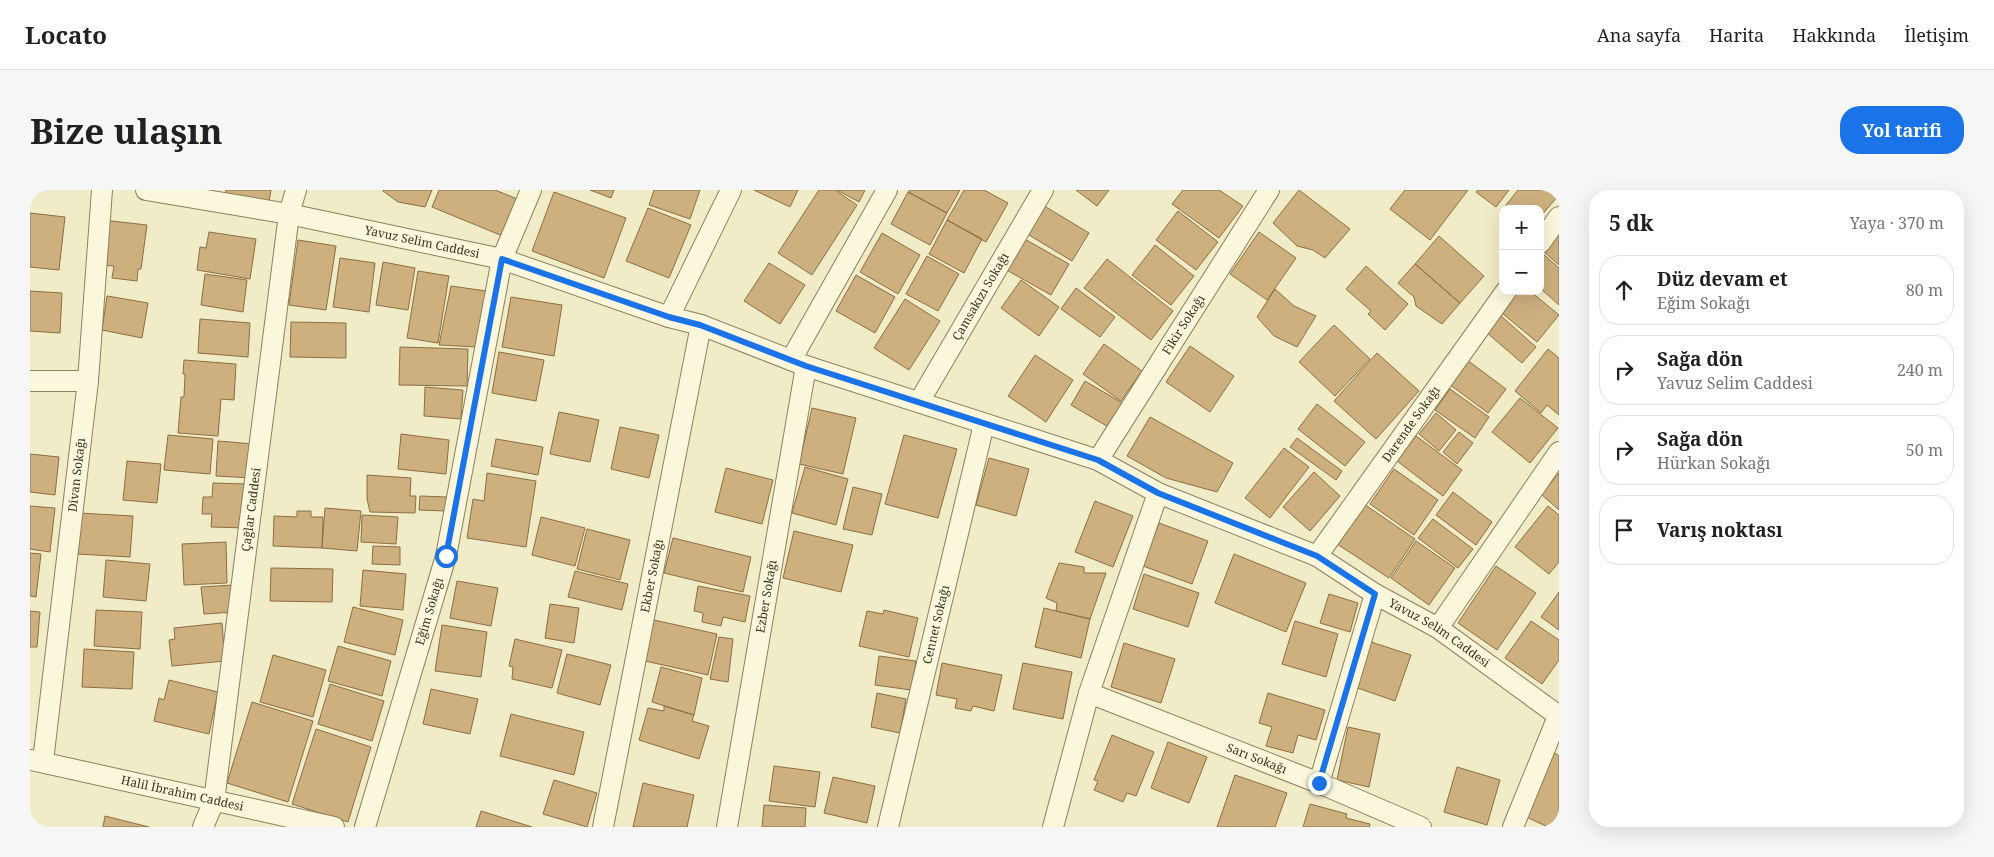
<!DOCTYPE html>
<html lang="tr">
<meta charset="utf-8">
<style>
:root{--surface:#fff;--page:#f6f6f6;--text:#202124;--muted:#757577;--line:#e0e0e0;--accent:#1a73e8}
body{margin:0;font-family:"Noto Serif",serif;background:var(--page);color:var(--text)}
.controls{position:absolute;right:15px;top:15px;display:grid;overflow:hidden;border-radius:10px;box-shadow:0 5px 20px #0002}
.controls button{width:45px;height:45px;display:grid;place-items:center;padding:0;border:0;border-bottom:1px solid var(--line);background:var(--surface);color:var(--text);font:25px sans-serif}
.stop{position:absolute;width:15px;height:15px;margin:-11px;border:4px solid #1a73e8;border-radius:50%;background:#fff}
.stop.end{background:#1a73e8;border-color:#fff;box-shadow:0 1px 5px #0008}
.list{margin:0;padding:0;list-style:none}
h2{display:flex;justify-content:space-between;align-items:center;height:65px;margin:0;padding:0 20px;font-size:21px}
h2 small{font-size:16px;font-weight:400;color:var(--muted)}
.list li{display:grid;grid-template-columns:32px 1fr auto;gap:15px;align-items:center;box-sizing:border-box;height:70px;margin:0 10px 10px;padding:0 10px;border:1px solid var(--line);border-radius:20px}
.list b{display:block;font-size:19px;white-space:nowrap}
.list p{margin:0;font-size:16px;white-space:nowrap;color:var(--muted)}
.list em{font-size:16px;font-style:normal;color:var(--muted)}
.icon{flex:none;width:28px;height:28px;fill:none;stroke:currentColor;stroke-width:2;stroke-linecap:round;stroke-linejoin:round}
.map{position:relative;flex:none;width:1529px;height:637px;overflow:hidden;border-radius:20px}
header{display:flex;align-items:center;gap:30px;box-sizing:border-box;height:70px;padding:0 25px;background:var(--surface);border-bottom:1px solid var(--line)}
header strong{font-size:24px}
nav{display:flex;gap:28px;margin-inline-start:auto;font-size:18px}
.intro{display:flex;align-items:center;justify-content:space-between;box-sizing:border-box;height:120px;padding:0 30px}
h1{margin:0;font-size:35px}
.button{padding:12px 22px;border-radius:20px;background:var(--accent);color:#fff;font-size:18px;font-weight:700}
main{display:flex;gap:30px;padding:0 30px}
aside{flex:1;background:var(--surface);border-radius:20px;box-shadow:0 5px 20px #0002}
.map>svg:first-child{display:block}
</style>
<header>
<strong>Locato</strong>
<nav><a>Ana sayfa</a><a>Harita</a><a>Hakkında</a><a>İletişim</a></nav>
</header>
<div class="intro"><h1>Bize ulaşın</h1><a class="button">Yol tarifi</a></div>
<main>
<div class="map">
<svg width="1529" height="637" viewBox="0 0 1529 637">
<rect width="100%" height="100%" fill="#f0ecc8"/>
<path fill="#ceaf7e" stroke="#8c6e42" d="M196,0H241L239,12L195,5Z
M353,0H402L395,17L368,12L353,1Z
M409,0H465L490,10L475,47L402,17Z
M560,0H584L581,8Z
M624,0H670L660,29L619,15Z
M724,0H768L760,17Z
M789,0H805L827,15L782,85L748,63Z
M807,0H835L829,12Z
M880,0H930L917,23L878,2Z
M934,0H954L978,13L956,52L917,30Z
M1046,0H1079L1067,16Z
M1153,0H1189L1213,16L1189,48L1142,14Z
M1269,0L1320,39L1295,68L1283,60L1267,56L1243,33Z
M1375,0H1438L1400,50L1360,19Z
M1448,0H1479L1466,17L1446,2Z
M1488,0H1521L1528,6L1510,27V19H1473Z
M524,2L596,28L574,88L502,61Z
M878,2L917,23L900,55L861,34Z
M1011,14L1059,43L1042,71L994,42Z
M618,18L661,35L639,88L596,71Z
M1148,21L1188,52L1166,80L1126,50Z
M0,23L35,27L29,80L0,77Z
M73,30L117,35L111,79H108L107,91L82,88L84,76L68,75Z
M917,30L952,49L934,83L899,64Z
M179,42L226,49L220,89L167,80L170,57L176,58Z
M1229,42L1266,68L1237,110L1200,84Z
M1529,42V75L1512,60Z
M852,43L890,65L868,104L830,82Z
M1409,46L1454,86L1430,113L1385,74Z
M991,47L1039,74L1021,105L973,78Z
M268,50L306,56L296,120L259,115Z
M1125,55L1164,86L1141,115L1102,85Z
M1512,63L1529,78V115L1510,98V65Z
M897,66L929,84L908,121L876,104Z
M310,68L345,73L339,122L303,117Z
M1077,69L1143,121L1121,150L1054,98Z
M353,72L385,78L378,120L346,115Z
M739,73L775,95L750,134L714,111Z
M1385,74L1430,113L1412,134L1386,116L1384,107L1368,93Z
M1336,76L1378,114L1355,140L1338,124L1341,121L1316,99Z
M388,81L419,86L408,153L377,148Z
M175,84L217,90L213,122L171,115Z
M826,85L865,107L845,143L806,121Z
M991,90L1029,117L1009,146L971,118Z
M421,96L456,101L446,157L409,155Z
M1046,98L1085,127L1070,147L1031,119Z
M1245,99L1264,116L1286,126L1267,157L1244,146L1227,127Z
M0,101L32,103L30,143L0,141Z
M1481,101H1500L1529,125L1507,152L1467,119Z
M77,106L118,113L112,148L72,140Z
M481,107L532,115L524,166L472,157Z
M875,109L910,131L879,180L844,158Z
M1470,125L1506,157L1492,173L1456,142Z
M170,129L220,133L218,167L168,163Z
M261,132L316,133V168L260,167Z
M1304,135L1340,169L1305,206L1269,172Z
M1074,154L1112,181L1091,211L1053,184Z
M1160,156L1204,186L1180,222L1136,192Z
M370,157L438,159L437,196L369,195Z
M1518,159L1529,168V225L1517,215L1511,223L1485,201Z
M469,162L514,170L506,211L462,203Z
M1347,163L1389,201L1346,249L1304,211Z
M1005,165L1043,190L1016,232L978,206Z
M154,170L206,174L204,210L191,209L188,246L148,243L151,207H154L155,184H153Z
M1437,170L1476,199L1458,223L1419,194Z
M1055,191L1094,214L1080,238L1041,215Z
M395,197L433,200L431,229L394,226Z
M1420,199L1459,227L1445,248L1405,220Z
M1490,208L1528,238L1500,273L1462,242Z
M1287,214L1335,252L1315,276L1268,239Z
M782,218L826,228L813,284L769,274Z
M529,222L569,230L560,272L520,264Z
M1406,223L1426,240L1409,261L1389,244Z
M1120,227L1203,273L1187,302L1136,288L1097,266Z
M590,237L629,245L619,288L581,279Z
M1429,242L1443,253L1427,274L1413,262Z
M371,244L419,250L416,284L368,279Z
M138,245L183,249L180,284L134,280Z
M874,245L927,259L908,328L855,314Z
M1386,246L1432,280L1413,306L1367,271Z
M1267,248L1312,281L1306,290L1260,257Z
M466,249L513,257L508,285L461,276Z
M188,251L224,254L222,288L186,286Z
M1254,258L1279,277L1240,328L1215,308Z
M0,264L29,267L25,305L0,302Z
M959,268L999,279L986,326L946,315Z
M97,271L131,274L127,313L93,310Z
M775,277L818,289L806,335L762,323Z
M696,278L743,290L732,334L685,322Z
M1364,279L1408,310L1384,345L1340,314Z
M1284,282L1310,306L1280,341L1253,317Z
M457,283L506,291L496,357L437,348L443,309L454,311Z
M1529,283V320L1511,304Z
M337,285L381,288L380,306H386L385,323L340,322L337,309Z
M183,293L218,294L217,338L181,337L182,324H172L173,307H182Z
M823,297L852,304L842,345L813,339Z
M1423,302L1462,332L1446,355L1406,325Z
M390,306L417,307L416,321L389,320Z
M1065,311L1103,326L1083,377L1045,362Z
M1331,312L1385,349L1359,388L1304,352Z
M0,316L25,318L20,362L0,359Z
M1518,316L1529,325V372L1519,384L1485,357Z
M295,318L331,321L327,361L292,358Z
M267,321H281V327H293L292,358L243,356L244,326L267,327Z
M49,323L103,326L100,367L47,364Z
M332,325L368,327L366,354L331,352Z
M511,327L555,338L545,376L502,365Z
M1403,329L1443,359L1428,378L1388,348Z
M1129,333L1178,351L1162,394L1113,376Z
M557,339L600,350L590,390L547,379Z
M764,341L823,355L811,402L753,388Z
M643,348L721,367L713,402L634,383Z
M1386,351L1425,378L1399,415L1361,388Z
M196,352L197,393L154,395L152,354Z
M343,356L370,357V375L342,374Z
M0,363L11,364L6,407L0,406Z
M1204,364L1276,393L1256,442L1185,413Z
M76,370L120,374L116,411L73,407Z
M1029,373L1054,377V383H1076L1060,429L1026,421L1027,413L1016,408Z
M1466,376L1506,403L1467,460L1428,433Z
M241,378L303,379L302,412L240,411Z
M333,380L376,384L373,420L330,416Z
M545,381L598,394L592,420L538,407Z
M1114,384L1169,403L1158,437L1103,419Z
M427,391L468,398L461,436L420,428Z
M203,395L205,422L174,424L171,397Z
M668,396L720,406L715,432L693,427L691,436L672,432L673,423L664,421Z
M1529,402V440L1511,427Z
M1299,404L1328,413L1320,442L1290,433Z
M520,414L549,418L544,453L515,448Z
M323,417L373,430L365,465L314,452Z
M1014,418L1060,429L1051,468L1005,457Z
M66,420L112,422L110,459L64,456Z
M854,420L888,428L879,467L829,456L837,421L853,424Z
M0,421L10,422L7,457H0Z
M624,430L687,444L678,485L615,471Z
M1265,431L1308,444L1296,487L1252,474Z
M1501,431L1529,450V470L1512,494L1475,468Z
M192,433L195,471L142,476L139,450L145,449L144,438Z
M412,435L457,442L451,487L405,481Z
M689,447L703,449L698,492L680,489Z
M485,449L532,460L522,498L482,489L483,477L479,476Z
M1338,451L1381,465L1365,511L1322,496Z
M1094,453L1145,469L1131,513L1081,497Z
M308,456L361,471L352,506L298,491Z
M54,459L104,462L102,499L52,497Z
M537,464L581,475L570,515L527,503Z
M243,465L296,480L283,527L230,512Z
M849,466L886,471L881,500L845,495Z
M912,473L972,485L964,521L943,516L941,521L925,518L927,509L906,505Z
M993,473L1042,482L1033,529L983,519Z
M631,477L672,488L664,525L622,512Z
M139,490L188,502L179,544L124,531L129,508L134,510Z
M300,494L354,511L342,551L288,534Z
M401,499L448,509L440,544L393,534Z
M847,503L876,509L870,543L841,537Z
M1238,503L1295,520L1286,550L1268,545L1263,563L1236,556L1242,537L1229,533Z
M222,512L283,531L258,612L197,593Z
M634,516L664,525L662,531L679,536L669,569L609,550L618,518L634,521Z
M481,524L554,542L544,585L470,566Z
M1318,537L1350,544L1339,597L1307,590Z
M286,539L341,557L318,632L262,614Z
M1082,545L1124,562L1106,606L1097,603L1093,612L1064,600L1068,591L1064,590Z
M1138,552L1177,567L1159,613L1121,598Z
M1522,561L1529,566V637H1518L1492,625Z
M744,576L790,582L785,617L739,611Z
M1427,577L1470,590L1457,635L1414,622Z
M1205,585L1257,603L1245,637H1187Z
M803,587L845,596L837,633L794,623Z
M524,590L567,603L557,637L513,624Z
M613,593L664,605L657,637H603Z
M1280,614L1317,624L1316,628L1340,634L1339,637H1273Z
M734,615L776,618L775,637H732Z
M451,621L502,637H446Z
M75,626L119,637H73Z"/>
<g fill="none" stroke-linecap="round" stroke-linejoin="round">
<defs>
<g id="minor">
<path id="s1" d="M116,0L259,24L472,69L639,127L671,135L776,176L1068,270L1128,303L1287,366L1345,404L1408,438L1529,526"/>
<path d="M1510,53L1529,27"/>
<path d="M639,127L701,0"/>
<path d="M761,170L857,0"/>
<path d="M0,191H58"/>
<path id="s2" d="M889,212L1013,0"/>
<path id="s3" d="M1068,270L1239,0"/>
<path id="s4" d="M1287,366L1476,101"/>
<path d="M1408,438L1529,262"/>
<path id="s5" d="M1059,503L1289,593L1391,637"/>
<path id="s6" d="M1,570L304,637"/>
<path id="s7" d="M13,571L58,191L72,0"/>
<path d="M1289,593L1345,404"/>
<path id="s8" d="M173,637L184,611L259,24L266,0"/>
<path id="s9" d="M335,637L416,366L472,69L501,0"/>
<path id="s10" d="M573,637L671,135"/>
<path id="s11" d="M697,637L776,176"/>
<path id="s12" d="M858,637L954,234"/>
<path d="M1023,637L1059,503L1128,303"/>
<path d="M1483,637L1529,524"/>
</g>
</defs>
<use href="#minor" stroke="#8c805d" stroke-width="22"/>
<use href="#minor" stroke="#faf7dc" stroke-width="20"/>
</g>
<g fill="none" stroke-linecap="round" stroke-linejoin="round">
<path stroke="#1a73e8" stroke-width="6" d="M416,366L472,69L639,127L670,135L776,176L1068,270L1128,303L1287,366L1345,404L1289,593"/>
</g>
<g text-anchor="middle" stroke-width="4.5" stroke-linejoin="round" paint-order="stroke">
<g font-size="12" fill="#3d3420" stroke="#f7f4d8">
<text dy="4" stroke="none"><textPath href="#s1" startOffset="281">Yavuz Selim Caddesi</textPath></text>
<text dy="4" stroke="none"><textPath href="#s2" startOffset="122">Çamsakızı Sokağı</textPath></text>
<text dy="4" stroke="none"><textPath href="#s3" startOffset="160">Fikir Sokağı</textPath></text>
<text dy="4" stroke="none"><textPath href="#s4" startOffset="162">Darende Sokağı</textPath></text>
<text dy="4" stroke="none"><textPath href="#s7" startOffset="288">Divan Sokağı</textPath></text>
<text dy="4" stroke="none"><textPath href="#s8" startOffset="322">Çağlar Caddesi</textPath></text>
<text dy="4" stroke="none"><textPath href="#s10" startOffset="256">Ekber Sokağı</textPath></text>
<text dy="4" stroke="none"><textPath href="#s11" startOffset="234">Ezber Sokağı</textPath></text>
<text dy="4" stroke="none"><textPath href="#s9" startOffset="225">Eğim Sokağı</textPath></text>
<text dy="4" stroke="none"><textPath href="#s12" startOffset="208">Cennet Sokağı</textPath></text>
<text dy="4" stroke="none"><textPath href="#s1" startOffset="1376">Yavuz Selim Caddesi</textPath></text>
<text dy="4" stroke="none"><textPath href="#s5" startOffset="180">Sarı Sokağı</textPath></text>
<text dy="4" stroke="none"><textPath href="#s6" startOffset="155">Halil İbrahim Caddesi</textPath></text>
</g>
</g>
</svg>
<div class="controls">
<button>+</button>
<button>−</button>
</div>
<div class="stop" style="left:416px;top:366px"></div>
<div class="stop end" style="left:1289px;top:593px"></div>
</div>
<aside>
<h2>5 dk<small>Yaya · 370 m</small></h2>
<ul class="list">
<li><svg class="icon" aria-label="ahead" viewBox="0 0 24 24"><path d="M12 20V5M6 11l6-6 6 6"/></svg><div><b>Düz devam et</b><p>Eğim Sokağı</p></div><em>80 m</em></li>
<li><svg class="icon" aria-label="right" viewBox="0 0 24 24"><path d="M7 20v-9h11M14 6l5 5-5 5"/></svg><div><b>Sağa dön</b><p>Yavuz Selim Caddesi</p></div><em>240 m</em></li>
<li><svg class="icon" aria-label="right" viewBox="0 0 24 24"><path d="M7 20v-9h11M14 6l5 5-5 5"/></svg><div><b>Sağa dön</b><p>Hürkan Sokağı</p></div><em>50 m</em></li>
<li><svg class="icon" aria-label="arrive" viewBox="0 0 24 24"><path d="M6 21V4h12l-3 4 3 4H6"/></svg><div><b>Varış noktası</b></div></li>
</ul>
</aside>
</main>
